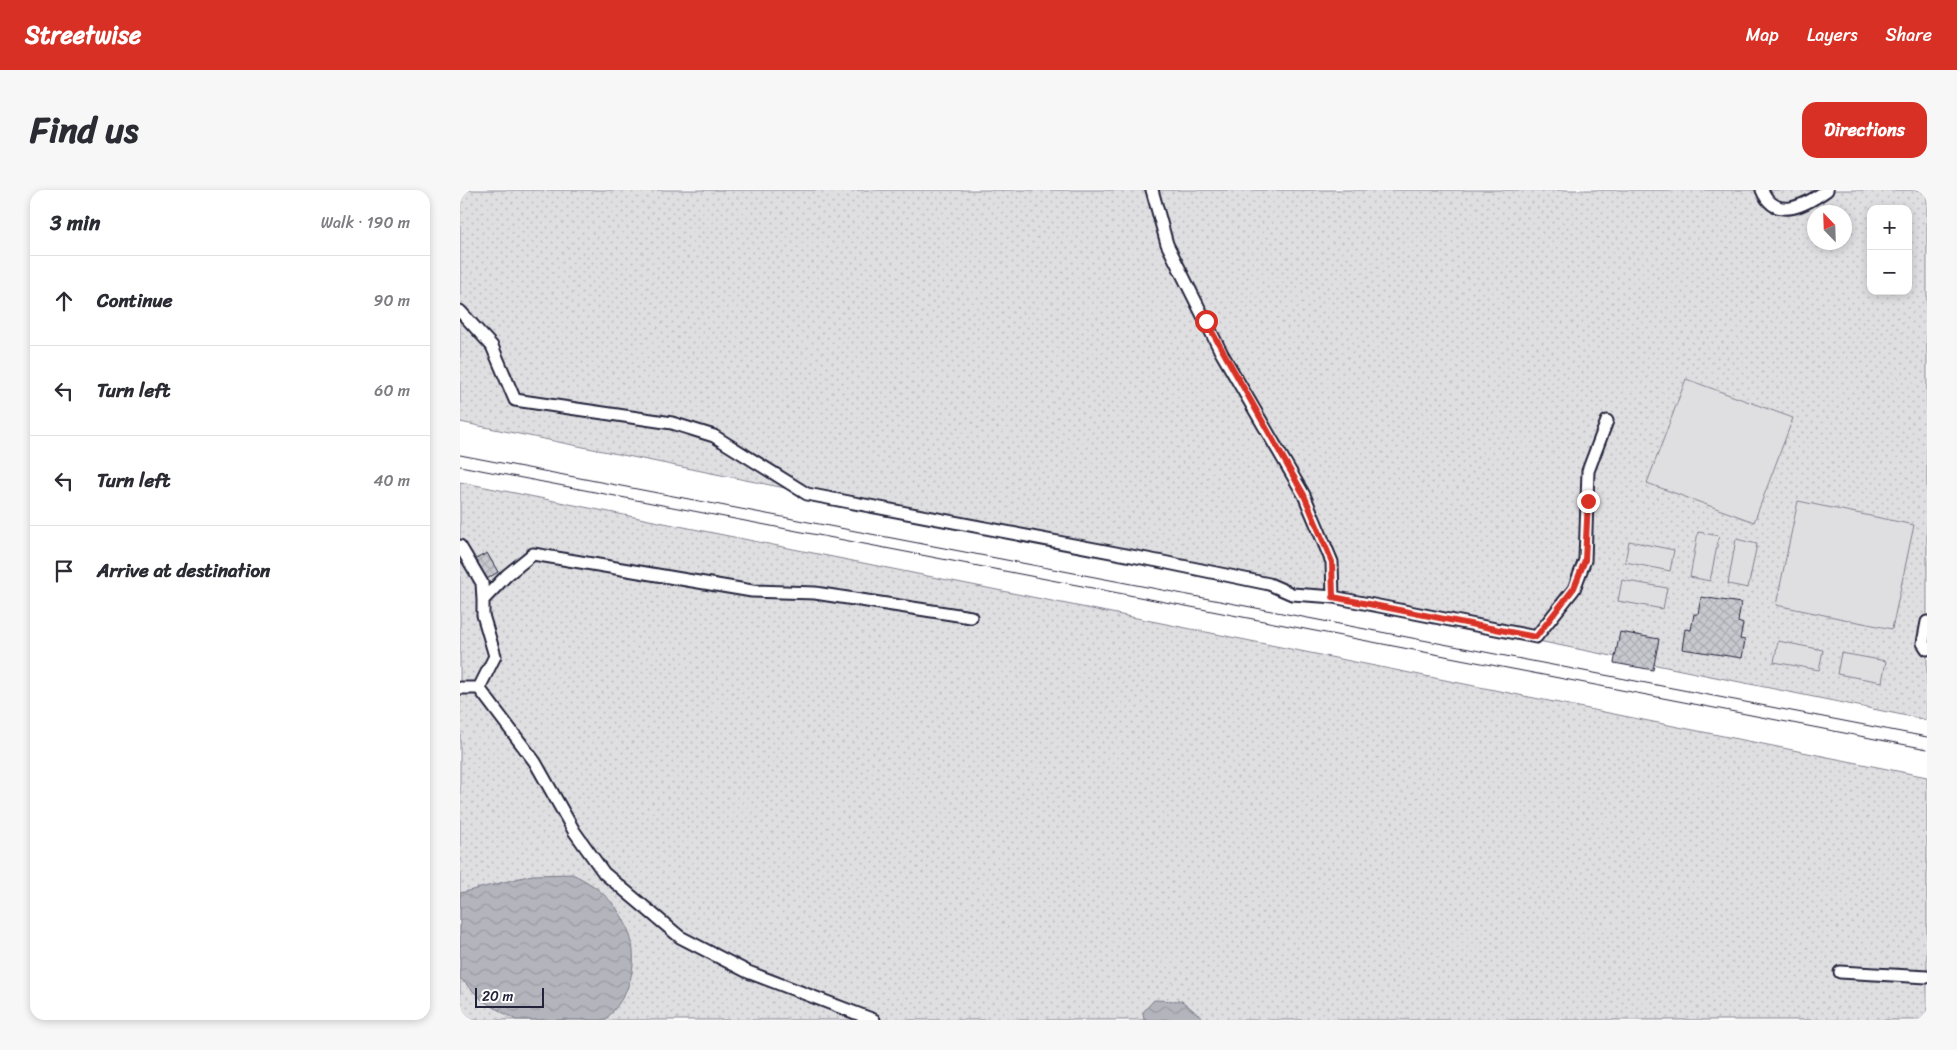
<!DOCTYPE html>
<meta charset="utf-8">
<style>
:root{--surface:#fff;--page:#f7f7f7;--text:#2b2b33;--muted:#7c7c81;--line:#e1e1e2;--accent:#d93025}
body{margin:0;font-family:Sriracha,sans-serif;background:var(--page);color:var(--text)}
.controls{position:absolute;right:15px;top:15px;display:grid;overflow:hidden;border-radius:10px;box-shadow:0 2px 8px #0003}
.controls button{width:45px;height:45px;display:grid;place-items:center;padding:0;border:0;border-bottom:1px solid var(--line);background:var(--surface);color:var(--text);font:25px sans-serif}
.compass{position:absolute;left:1347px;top:15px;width:45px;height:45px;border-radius:50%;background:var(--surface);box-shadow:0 2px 8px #0003;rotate:337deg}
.scale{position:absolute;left:15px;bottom:12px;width:69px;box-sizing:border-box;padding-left:5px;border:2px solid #22223b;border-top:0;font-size:14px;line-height:18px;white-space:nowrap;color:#22223b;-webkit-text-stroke:4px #fff;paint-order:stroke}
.stop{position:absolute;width:15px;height:15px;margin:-11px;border:4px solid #d93025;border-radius:50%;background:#fff}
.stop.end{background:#d93025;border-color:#fff;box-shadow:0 1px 5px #0008}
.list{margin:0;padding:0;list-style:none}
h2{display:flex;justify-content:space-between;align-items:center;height:65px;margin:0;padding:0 20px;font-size:21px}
h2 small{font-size:16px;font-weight:400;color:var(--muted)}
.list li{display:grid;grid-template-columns:32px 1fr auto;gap:15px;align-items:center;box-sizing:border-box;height:90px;padding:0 20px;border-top:1px solid var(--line)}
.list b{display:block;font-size:19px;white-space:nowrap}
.list em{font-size:16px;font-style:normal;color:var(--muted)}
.icon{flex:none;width:28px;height:28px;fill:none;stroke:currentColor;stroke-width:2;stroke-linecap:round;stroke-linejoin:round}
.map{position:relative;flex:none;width:1467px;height:830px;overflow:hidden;border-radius:15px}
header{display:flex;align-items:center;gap:30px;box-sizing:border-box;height:70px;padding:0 25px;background:var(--accent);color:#fff}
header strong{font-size:24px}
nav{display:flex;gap:28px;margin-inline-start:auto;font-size:18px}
.intro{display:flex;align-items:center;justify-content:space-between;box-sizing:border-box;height:120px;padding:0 30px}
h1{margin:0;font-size:35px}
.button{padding:12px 22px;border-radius:15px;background:var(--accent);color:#fff;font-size:18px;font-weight:700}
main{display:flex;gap:30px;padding:0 30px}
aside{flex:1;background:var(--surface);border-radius:15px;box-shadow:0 2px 8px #0003}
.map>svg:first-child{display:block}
</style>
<header>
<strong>Streetwise</strong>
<nav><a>Map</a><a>Layers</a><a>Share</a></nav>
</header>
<div class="intro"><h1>Find us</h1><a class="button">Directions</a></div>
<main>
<aside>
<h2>3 min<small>Walk · 190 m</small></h2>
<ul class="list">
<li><svg class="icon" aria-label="ahead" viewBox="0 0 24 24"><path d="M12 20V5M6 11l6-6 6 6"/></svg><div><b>Continue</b></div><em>90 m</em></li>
<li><svg class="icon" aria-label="left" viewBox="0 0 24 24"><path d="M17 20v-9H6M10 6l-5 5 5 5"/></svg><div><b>Turn left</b></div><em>60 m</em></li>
<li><svg class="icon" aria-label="left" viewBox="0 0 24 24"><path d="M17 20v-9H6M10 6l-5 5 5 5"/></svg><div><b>Turn left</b></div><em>40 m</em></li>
<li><svg class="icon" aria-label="arrive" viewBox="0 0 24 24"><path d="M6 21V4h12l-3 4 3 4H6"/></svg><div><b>Arrive at destination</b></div></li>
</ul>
</aside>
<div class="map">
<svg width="1467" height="830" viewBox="0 0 1467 830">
<defs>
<pattern id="grass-dots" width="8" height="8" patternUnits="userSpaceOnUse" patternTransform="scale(1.25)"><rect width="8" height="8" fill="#dfdfe2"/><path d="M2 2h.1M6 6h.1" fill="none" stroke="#bfbfc3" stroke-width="1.8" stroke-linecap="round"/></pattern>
<pattern id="water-waves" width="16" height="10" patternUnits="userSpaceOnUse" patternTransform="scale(1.25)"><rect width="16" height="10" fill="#b4b4bc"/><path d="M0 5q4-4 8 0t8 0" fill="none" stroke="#9a9aa2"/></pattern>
<pattern id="building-cross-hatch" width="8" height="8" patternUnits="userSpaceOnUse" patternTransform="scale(1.25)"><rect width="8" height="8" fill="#c8c8cf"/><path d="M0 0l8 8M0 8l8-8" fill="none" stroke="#acacb3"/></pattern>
</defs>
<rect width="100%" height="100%" fill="#fff"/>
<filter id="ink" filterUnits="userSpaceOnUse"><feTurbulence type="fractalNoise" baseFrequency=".02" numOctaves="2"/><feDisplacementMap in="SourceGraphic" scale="10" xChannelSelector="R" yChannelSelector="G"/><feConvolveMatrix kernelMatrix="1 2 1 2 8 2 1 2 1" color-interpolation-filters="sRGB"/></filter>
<g filter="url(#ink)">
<path fill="url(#grass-dots)" stroke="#80808e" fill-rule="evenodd" d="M0,0H1467V530L0,232ZM1411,19H1448V101H1411ZM1354,22H1384V52H1354Z
M0,292L1467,587V830H0Z"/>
<path fill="#dfdfe2" stroke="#80808e" d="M1226,189L1333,228L1294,332L1187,293Z
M1338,311L1454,335L1432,439L1316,415Z
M1238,342L1259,346L1250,391L1230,387Z
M1276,349L1297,354L1288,398L1268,394Z
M1169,351L1214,360L1210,381L1165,372Z
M1162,390L1207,398L1203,419L1158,411Z
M1318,451L1363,460L1359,480L1314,472Z
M1381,463L1426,471L1422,492L1377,484Z"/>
<path fill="url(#water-waves)" stroke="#7a7a88" d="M112,684C174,711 196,780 145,830H56L23,811L0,788V703L72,685Z
M694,810L722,811L745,830H684L683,822Z"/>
<path fill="url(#building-cross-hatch)" stroke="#22223b" d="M27,363L38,382L27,389L16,369Z
M1241,407L1281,413L1278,432L1283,434L1280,449L1285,450L1282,468L1222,459L1225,439L1231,440L1234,424H1238Z
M1160,442L1199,449L1193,480L1154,473Z"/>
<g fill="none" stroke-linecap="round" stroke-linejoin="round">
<defs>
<path id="service" d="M692,0L707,54L761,162L844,305L872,372L873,407L1076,447L1114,399L1125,370L1128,281L1147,231
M1302,0C1316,33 1347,14 1367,0
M0,121L32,156L55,210L212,233L254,246L347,304L703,372L809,394L832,404L875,407
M0,356L22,393L23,410
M1467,432L1463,453L1467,459
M0,498H19
M1380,782L1467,787
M414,830L288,782L220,747L144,683L114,641L75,572L19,498L35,466L23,425V410L47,385L73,364L292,401L355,403L511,427"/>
</defs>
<use href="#service" stroke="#22223b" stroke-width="15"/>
<use href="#service" stroke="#fff" stroke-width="11"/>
<path stroke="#22223b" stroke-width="1" d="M0,265L1467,547
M0,276L1467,559"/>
</g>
</g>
<g fill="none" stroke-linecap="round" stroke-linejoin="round" filter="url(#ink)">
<path stroke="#d93025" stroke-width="6" d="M746,131L844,305L872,372L873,407L1076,447L1114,398L1125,370L1128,311"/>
</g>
</svg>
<div class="controls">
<button>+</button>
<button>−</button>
</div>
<svg class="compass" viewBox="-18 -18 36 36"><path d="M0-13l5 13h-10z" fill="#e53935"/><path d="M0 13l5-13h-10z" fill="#7c7c81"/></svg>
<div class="scale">20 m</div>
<div class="stop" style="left:746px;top:131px"></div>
<div class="stop end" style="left:1128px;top:311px"></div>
</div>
</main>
